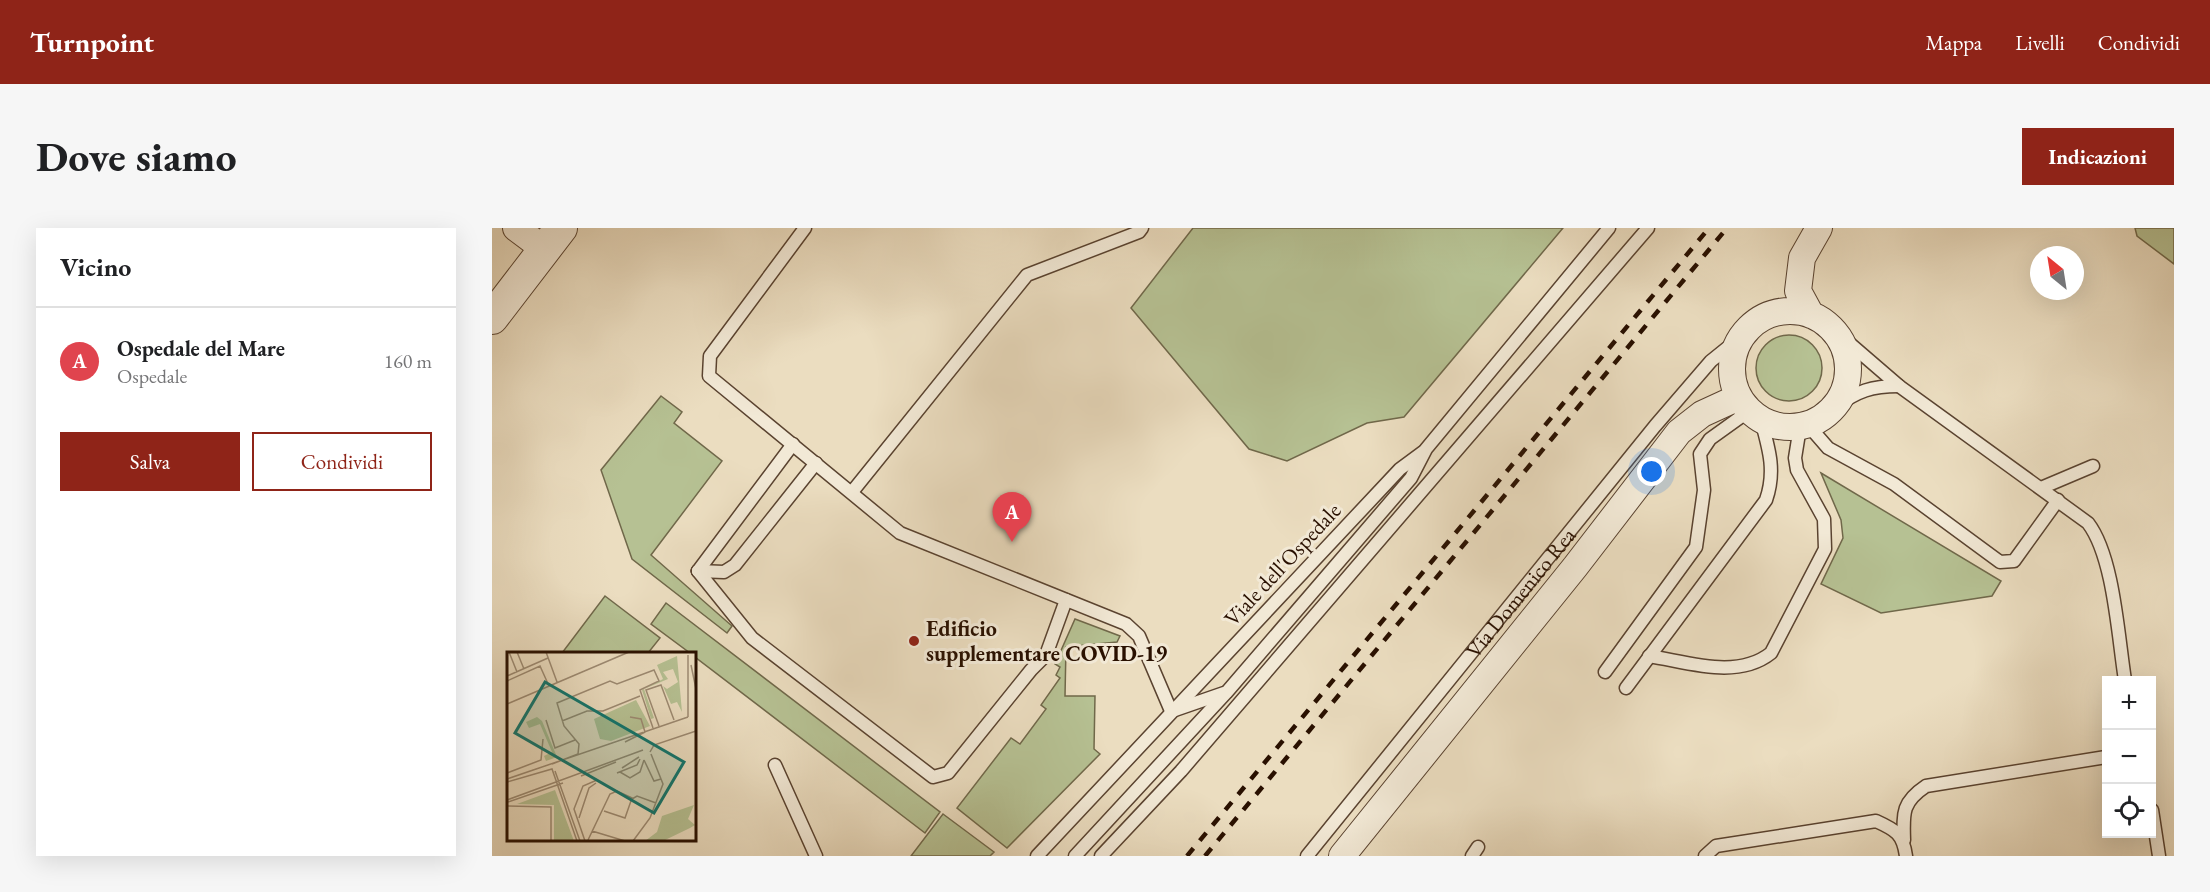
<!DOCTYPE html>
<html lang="it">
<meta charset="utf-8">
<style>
:root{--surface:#fff;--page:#f6f6f6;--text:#202124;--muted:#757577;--line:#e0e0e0;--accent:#8f2418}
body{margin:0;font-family:"EB Garamond",serif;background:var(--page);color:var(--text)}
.controls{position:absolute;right:18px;bottom:18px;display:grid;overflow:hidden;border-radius:0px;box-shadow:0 6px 24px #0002}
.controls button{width:54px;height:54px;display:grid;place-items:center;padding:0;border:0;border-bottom:2px solid var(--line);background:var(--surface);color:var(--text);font:30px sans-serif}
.compass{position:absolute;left:1538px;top:18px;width:54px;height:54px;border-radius:50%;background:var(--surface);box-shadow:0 6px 24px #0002;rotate:330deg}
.you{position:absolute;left:1160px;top:244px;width:21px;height:21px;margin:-15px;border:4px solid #fff;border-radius:50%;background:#1a73e8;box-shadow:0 0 0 9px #1a73e833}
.badge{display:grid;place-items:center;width:39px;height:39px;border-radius:50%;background:var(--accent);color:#fff;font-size:20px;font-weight:700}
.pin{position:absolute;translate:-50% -50px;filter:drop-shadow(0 2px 3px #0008)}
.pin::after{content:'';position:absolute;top:32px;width:21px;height:18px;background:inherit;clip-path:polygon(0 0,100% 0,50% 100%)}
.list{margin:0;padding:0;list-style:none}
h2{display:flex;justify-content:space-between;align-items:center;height:78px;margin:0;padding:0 24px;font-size:26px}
h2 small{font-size:20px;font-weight:400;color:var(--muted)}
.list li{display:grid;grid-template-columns:39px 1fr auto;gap:18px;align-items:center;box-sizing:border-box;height:108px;padding:0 24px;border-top:2px solid var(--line)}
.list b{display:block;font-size:22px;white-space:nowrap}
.list p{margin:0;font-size:20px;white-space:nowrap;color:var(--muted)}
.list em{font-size:20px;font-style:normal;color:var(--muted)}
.actions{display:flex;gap:12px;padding:18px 24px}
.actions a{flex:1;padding:14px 0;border:2px solid var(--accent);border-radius:0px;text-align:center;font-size:21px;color:var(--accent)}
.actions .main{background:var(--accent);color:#fff}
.icon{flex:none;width:33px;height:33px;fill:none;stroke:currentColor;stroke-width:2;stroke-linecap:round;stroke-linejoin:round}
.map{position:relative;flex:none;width:1682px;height:628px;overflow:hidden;border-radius:0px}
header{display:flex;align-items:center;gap:36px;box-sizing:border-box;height:84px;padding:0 30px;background:var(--accent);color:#fff}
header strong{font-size:28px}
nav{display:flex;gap:33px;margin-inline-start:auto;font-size:21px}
.intro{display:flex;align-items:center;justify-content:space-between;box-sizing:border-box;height:144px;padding:0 36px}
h1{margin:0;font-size:42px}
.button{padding:15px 27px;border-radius:0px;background:var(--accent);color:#fff;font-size:21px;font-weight:700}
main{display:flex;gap:36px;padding:0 36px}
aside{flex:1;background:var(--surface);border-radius:0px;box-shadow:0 6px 24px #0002}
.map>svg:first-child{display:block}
</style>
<header>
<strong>Turnpoint</strong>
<nav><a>Mappa</a><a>Livelli</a><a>Condividi</a></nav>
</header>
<div class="intro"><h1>Dove siamo</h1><a class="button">Indicazioni</a></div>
<main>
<aside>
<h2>Vicino<small></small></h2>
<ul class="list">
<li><span class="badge" style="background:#e0444e">A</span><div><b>Ospedale del Mare</b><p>Ospedale</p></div><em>160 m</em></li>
</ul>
<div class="actions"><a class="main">Salva</a><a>Condividi</a></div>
</aside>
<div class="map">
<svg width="1682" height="628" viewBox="0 0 1682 628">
<rect width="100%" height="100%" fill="#ebddc0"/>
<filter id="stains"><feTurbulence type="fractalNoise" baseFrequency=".00333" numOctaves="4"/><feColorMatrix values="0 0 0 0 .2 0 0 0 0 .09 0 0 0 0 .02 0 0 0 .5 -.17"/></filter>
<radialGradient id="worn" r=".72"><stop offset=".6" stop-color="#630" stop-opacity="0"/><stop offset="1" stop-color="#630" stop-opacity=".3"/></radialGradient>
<path fill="#b6c193" stroke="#70684a" stroke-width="1.5" d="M701,0H1071L912,189L875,195L795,233L757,221L639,80Z
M1643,0H1682V36L1645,8Z
M1264 140a33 33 0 1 1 66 0a33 33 0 1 1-66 0Z
M169,168L190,184L182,195L230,233L159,327L240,398L235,405L140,331L109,242Z
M1329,245L1509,353L1500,368L1389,385L1329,356L1351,310L1349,292Z
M113,368L168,410L156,425H70Z
M174,375L448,584L433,605L203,429L202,425H198L159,396Z
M583,391L628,408L625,414L574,419L573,468H603L602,521L608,526L515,620L465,580L519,510L528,516L554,481L549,477L568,450L564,447L568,439L563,436Z
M451,586L502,624L498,628H419Z"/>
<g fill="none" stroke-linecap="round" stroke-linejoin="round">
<defs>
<g id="service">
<path d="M313,0L218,128L217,148L408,305L634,396L647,408L679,483"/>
<path d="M1342,102L1407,158L1596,295C1622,329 1626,409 1633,452"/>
<path d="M1343,179C1366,163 1379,158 1407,158"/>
<path d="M1316,197L1336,220L1402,256L1508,334L1522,333L1566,272"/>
<path d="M1549,260L1601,238"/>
<path d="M360,264L535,47L647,4L650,0"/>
<path d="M206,343L260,410L441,549L456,545L539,442L554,427L574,372"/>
<path d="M206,343L232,344L243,337L324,235"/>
<path d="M206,343L301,216"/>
<path d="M1157,428C1196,434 1245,452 1279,425L1333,321L1332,291L1305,242L1303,230L1308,199"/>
<path d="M1113,444L1204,319L1212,262L1208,226L1218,211L1257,183"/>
<path d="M1134,460L1274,272C1284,243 1277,221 1269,192"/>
<path d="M683,482L732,465"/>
<path d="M283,537L324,628"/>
<path d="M1660,582L1667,628"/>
<path d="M1412,612C1411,585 1410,574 1434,558L1614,529"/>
<path d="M545,628L908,241L931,224"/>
<path d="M583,628L734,465L919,250L934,221L1117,0"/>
<path d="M609,628L689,543L1156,0"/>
<path id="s1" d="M815,628L1163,198L1219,133L1250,108"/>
<path d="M980,628L986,619"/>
<path d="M1213,628L1224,618L1384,593C1404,602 1411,606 1414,628"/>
</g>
<path id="minor" d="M24,0L52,21
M1240 141a58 58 0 1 1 116 0a58 58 0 1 1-116 0Z
M1319,87L1306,63L1310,30L1327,0
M850,628L1083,339L1187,204L1210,186L1247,169"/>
<path id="tertiary" d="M0,90L69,0"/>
</defs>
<use href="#service" stroke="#5a4330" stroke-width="15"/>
<use href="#minor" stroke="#5a4330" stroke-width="28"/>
<use href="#tertiary" stroke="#5a4330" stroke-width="34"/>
<use href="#service" stroke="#f2e9d6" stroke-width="12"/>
<use href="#minor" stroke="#f2e9d6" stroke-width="26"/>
<use href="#tertiary" stroke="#f2e9d6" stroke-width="32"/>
<path stroke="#291000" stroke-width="4.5" stroke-dasharray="10 10" stroke-linecap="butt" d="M695,628L1217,0
M713,628L1235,0"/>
</g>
<circle fill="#8f2418" stroke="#f2e9d6" stroke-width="2" cx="422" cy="413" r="6"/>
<g text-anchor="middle" stroke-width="6" stroke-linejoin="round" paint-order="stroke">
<g font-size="22" fill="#291000" stroke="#f2e9d6">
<text transform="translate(790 336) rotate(-47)" y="8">Viale dell'Ospedale</text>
<text dy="8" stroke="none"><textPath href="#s1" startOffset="339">Via Domenico Rea</textPath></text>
</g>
<g font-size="22" font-weight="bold" fill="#291000" stroke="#f2e9d6" text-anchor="start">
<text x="434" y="408">Edificio<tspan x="434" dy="25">supplementare COVID-19</tspan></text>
</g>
</g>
<g transform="translate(15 424)">
<rect width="189" height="189" fill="#ebddc0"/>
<path d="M170,4L175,60L170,50L164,52L156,34L160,37L171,30L166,17L156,20L161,27L137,37L147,66L144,67L135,38L156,27L150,13ZM129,48L143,74L104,89L93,87L87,67ZM30,65L35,69L50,105L39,109L37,104L45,100L33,72L22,76L19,70ZM48,138L67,189H47V153L10,152ZM187,153L181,167L188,173L183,176L156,189H138L150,180L155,164Z" fill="#b6c193"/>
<path fill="none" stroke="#9d8b73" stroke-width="1.5" d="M2,0L10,20M10,0L17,17M39,0L50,30M184,13L189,37M0,24L41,6M0,29L33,14L42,34M0,52L122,0M181,65V3M39,68L48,96L68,88M55,69L80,59H96L133,44M152,74L139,38L154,33L167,68M118,90L138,80L134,67L123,65M143,100L147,93L189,79M71,102L72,92L57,74L50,51L103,29L110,32L147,18L152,29L133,38L146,76M137,108L147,129L154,127M45,112L71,102M115,116L132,105M48,119L73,189M113,120L123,126L133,120L137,108M0,121L34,108L36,87M110,121L130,113L133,107M74,124L109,110M0,127L181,65M0,130L45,117L70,189M125,147L130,144L149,151M0,148L136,98M1,150L56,131M0,154L44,155V189M72,166L82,136L89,131M85,179L118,189M81,188L103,142L110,139L125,146L118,166L97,159M78,189L67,157L76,134L90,128M126,189L143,166L156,132L144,102"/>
<path fill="#0f766e" fill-opacity="0.15" stroke="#0f766e" stroke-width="3" d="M38,30L177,110L147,161L8,81Z"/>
<rect width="189" height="189" fill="none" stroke="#291000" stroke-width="3"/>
</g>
<rect width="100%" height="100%" filter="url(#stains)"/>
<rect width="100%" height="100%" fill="url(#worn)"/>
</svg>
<div class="controls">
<button>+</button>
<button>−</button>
<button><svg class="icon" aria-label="locate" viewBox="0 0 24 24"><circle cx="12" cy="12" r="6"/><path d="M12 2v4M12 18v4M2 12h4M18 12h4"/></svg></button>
</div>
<svg class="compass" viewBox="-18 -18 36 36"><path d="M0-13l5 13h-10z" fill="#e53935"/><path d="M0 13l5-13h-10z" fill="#757577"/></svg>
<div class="you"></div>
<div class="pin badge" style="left:520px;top:314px;background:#e0444e">A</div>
</div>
</main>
